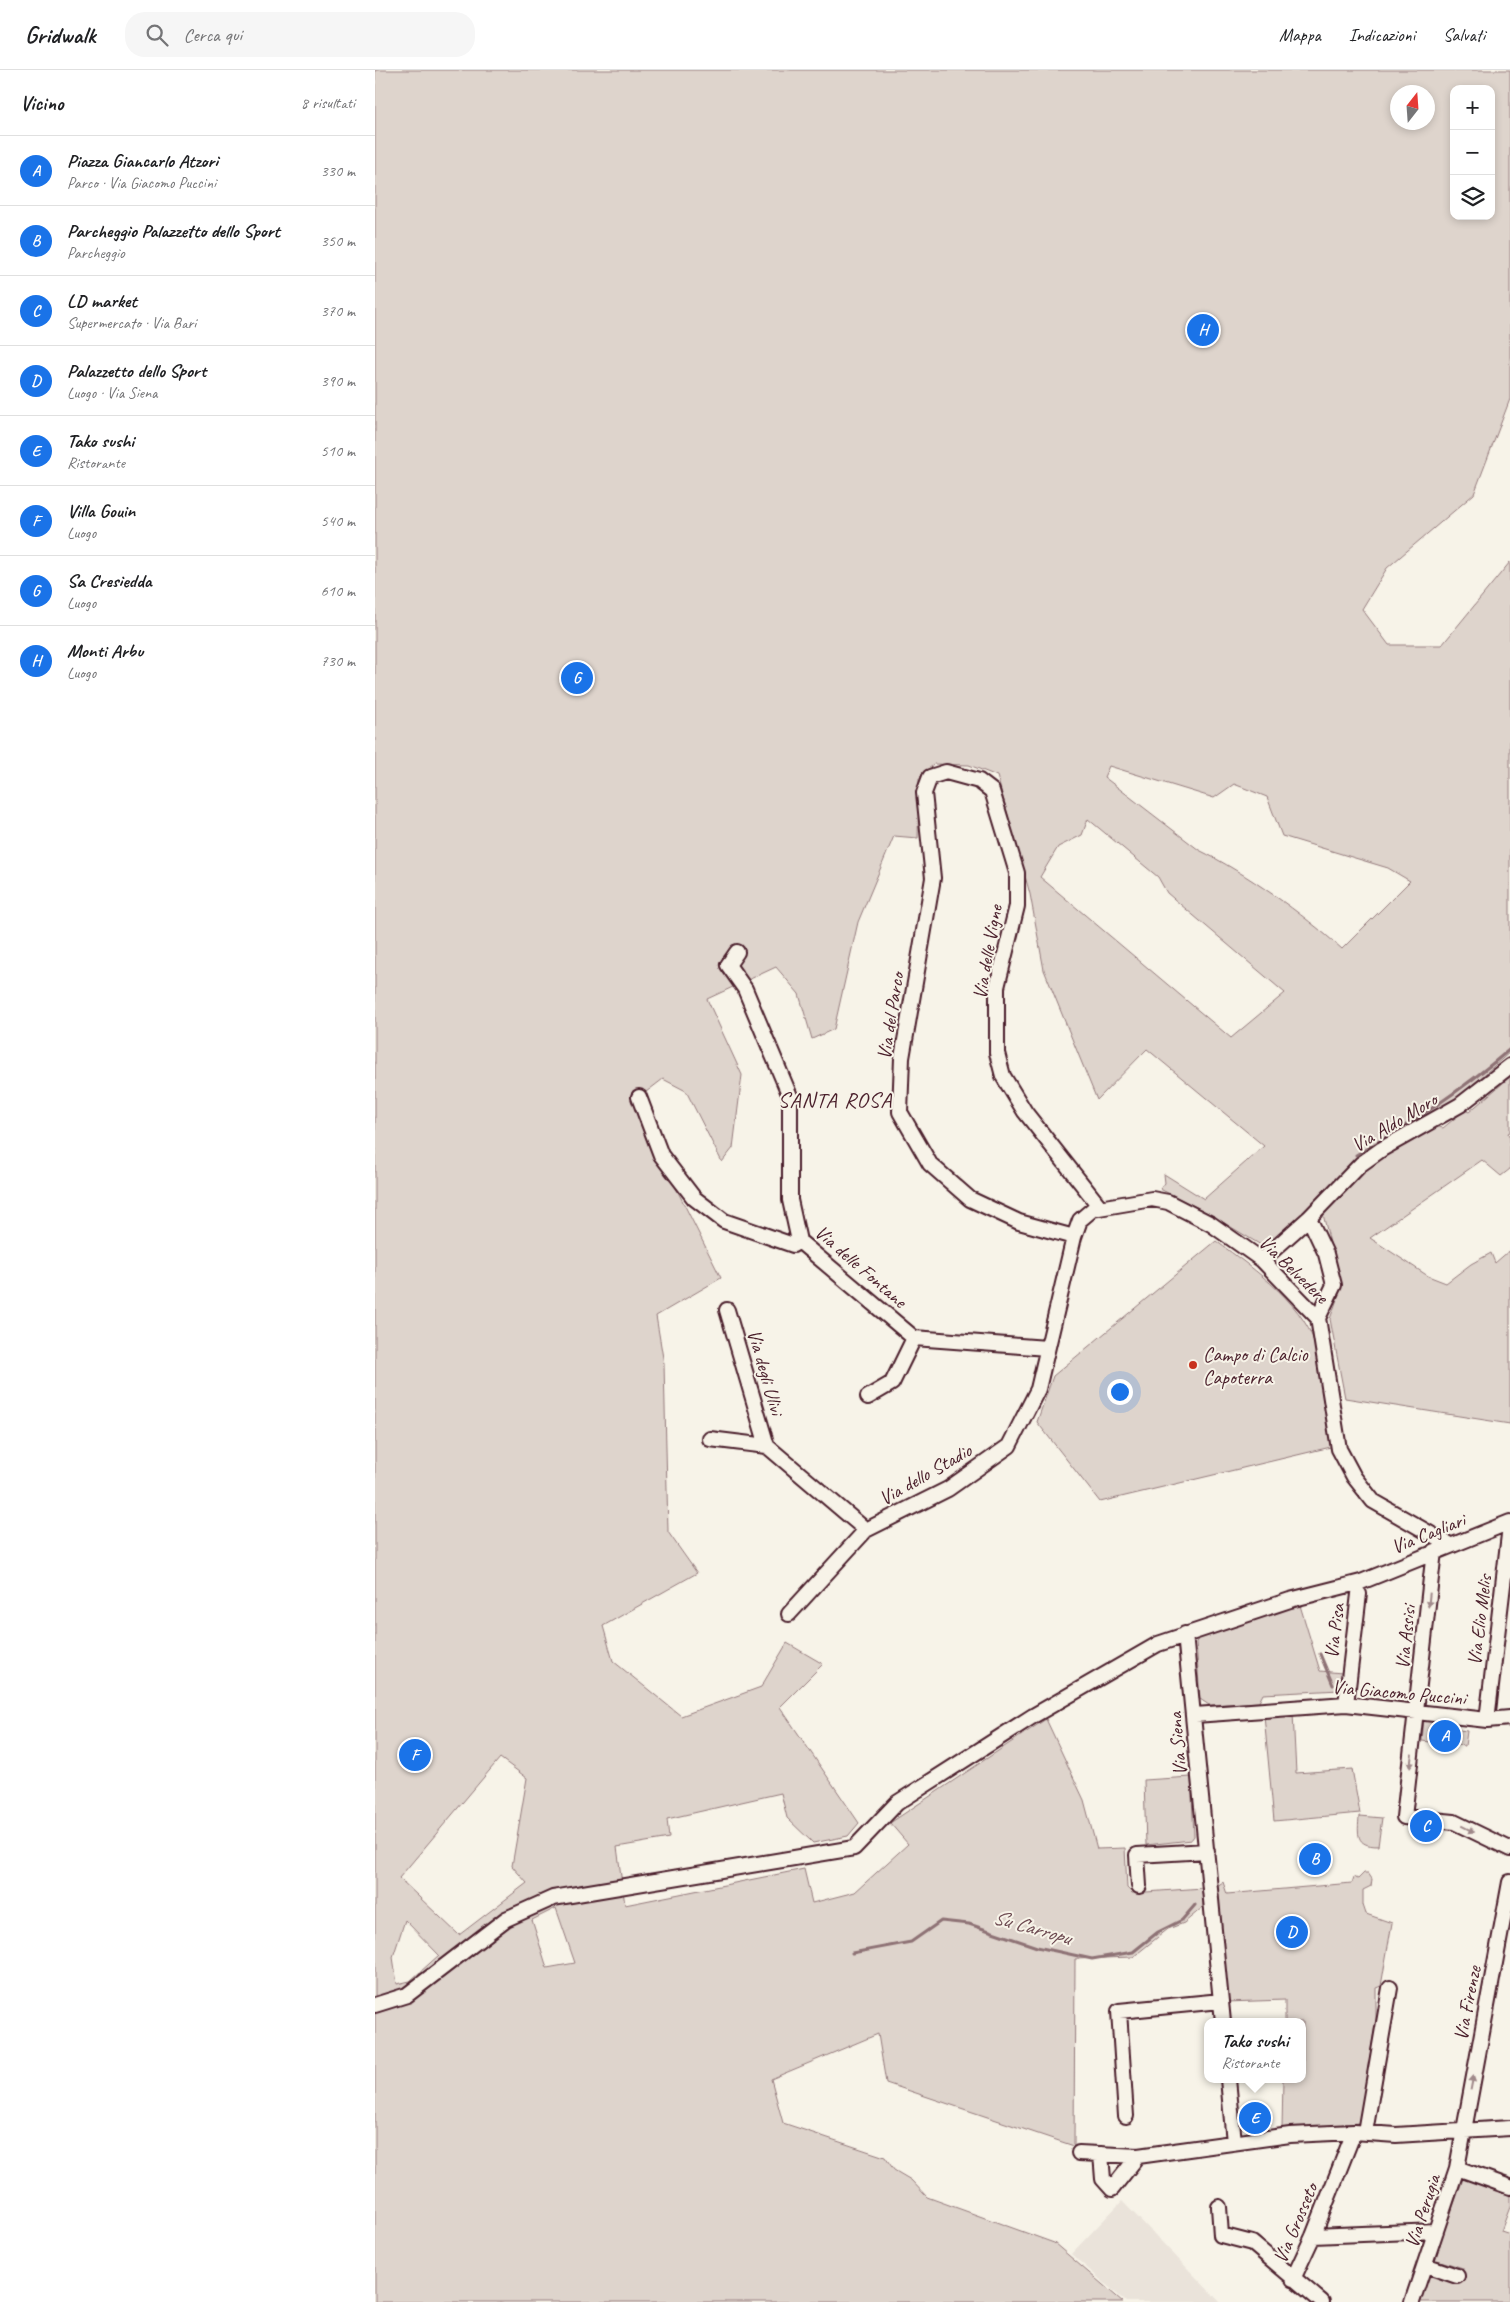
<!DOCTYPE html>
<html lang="it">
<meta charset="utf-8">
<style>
:root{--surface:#fff;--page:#f6f6f6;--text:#202124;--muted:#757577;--line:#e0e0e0;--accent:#1a73e8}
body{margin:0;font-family:Caveat,sans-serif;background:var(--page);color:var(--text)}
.controls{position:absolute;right:15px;top:15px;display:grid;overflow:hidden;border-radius:10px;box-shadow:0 2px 8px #0003}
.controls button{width:45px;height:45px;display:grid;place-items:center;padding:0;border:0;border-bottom:1px solid var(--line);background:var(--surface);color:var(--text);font:25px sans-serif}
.compass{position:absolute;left:1015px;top:15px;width:45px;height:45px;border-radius:50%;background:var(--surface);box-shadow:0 2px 8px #0003;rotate:17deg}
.you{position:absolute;left:744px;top:1321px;width:18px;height:18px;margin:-12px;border:4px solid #fff;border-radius:50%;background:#1a73e8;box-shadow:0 0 0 8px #1a73e833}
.badge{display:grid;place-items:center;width:32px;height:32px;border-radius:50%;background:var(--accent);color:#fff;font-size:16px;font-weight:700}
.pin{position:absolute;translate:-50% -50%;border:2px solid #fff;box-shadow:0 1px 5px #0006}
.popup{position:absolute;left:829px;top:1948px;width:102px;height:65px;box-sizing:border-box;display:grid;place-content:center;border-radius:10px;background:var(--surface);filter:drop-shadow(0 1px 4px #0005);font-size:16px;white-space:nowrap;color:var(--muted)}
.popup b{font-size:19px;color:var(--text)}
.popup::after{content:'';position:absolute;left:50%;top:100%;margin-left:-10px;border:10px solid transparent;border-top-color:var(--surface)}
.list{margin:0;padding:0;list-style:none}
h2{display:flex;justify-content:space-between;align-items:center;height:65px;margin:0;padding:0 20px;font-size:21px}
h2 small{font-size:16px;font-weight:400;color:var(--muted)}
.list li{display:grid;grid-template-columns:32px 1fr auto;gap:15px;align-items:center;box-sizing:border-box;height:70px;padding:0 20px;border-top:1px solid var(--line)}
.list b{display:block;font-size:19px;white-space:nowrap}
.list p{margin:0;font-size:16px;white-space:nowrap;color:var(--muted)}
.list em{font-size:16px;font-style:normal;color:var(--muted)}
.icon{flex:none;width:28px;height:28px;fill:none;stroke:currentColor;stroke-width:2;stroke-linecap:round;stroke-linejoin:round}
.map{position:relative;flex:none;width:1135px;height:2232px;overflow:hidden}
header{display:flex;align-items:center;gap:30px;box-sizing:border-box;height:70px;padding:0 25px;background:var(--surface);border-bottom:1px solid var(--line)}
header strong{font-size:24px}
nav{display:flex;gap:28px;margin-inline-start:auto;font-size:18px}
.search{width:350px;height:45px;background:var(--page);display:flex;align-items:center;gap:12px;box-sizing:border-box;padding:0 18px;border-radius:20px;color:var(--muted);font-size:19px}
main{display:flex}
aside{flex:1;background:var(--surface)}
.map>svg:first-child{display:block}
</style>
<header>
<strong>Gridwalk</strong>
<div class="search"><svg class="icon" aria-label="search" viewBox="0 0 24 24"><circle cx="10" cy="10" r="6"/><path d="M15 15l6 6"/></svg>Cerca qui</div>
<nav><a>Mappa</a><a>Indicazioni</a><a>Salvati</a></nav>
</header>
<main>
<aside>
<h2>Vicino<small>8 risultati</small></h2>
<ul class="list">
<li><span class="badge">A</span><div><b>Piazza Giancarlo Atzori</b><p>Parco · Via Giacomo Puccini</p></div><em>330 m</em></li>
<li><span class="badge">B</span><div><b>Parcheggio Palazzetto dello Sport</b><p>Parcheggio</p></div><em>350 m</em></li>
<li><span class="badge">C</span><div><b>LD market</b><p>Supermercato · Via Bari</p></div><em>370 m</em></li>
<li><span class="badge">D</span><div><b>Palazzetto dello Sport</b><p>Luogo · Via Siena</p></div><em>390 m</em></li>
<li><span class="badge">E</span><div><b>Tako sushi</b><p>Ristorante</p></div><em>510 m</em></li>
<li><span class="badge">F</span><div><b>Villa Gouin</b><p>Luogo</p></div><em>540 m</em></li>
<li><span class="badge">G</span><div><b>Sa Cresiedda</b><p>Luogo</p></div><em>610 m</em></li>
<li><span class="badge">H</span><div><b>Monti Arbu</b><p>Luogo</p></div><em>730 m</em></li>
</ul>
</aside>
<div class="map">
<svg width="1135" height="2232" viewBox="0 0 1135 2232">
<rect width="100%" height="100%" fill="#f7f3e8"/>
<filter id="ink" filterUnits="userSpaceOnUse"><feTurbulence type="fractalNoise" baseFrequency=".02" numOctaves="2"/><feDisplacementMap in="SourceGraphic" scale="10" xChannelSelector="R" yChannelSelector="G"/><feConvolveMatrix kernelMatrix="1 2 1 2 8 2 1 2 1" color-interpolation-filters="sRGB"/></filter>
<g filter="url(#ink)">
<path fill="#eae3da" d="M747,2131L845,2232H751L696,2184Z"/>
<path fill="#ded4cc" stroke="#947a7c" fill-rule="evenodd" d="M0,0H1135V329L1099,424L1012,498L987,539L1014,575H1067L1135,492V982L1079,1031L982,1090L906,1169L898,1174L886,1175L831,1142L785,1119L790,1113L789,1104L829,1129L889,1076L772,979L722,1030L669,900L655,824L622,706L594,695L559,694L544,708L543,768L519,766L483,852L459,959L437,969L424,924L401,897L332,929L367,1005L358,1078L347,1092L311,1021L288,1009L258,1032L346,1208L281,1246L289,1294L293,1462L322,1503L228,1556L238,1591L306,1646L386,1617L412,1573L448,1594L405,1637L484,1753L473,1766L438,1773L412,1748L406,1723L292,1749L294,1768L242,1777L250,1835L429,1799L437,1833L480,1822L533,1774L515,1753L671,1649L709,1730L722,1779L750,1778L752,1818L757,1823L828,1818V1837L809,1853L793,1859L758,1887L700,1889L699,2076L511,2013L503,1964L396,2009L408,2053L510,2087L519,2100L536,2110L552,2127L679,2173L748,2232H0ZM1079,19H1116V146H1079ZM1022,22H1052V52H1022ZM734,696L839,728L859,714L892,727L907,766L1013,798L1035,811L967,879C927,843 871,803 824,780L729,707ZM713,749L783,807L792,823L910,923L856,968L665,807L683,777L707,765ZM125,1688L152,1708L137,1796L152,1813L84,1865L24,1808ZM181,1838L200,1893L172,1898L157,1850ZM30,1850L64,1885L35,1911L22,1914L18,1887Z
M1135,1007V1062L1133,1063L1135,1068V1099L1126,1106L1107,1090L995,1168L1053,1206L1071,1213L1096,1194L1116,1183L1120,1193L1135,1180V1354L970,1328L955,1249L966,1218L947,1140L991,1096L1061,1056L1068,1058L1090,1040L1094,1042Z
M841,1171C881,1201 932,1234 944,1286C948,1303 948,1321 950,1339C952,1351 957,1364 960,1376L725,1432L662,1352L678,1306Z
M924,1532L945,1601L967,1603L965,1620L888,1624L884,1632L834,1635L825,1629L821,1572L824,1568Z
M918,1643L921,1703L977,1699L985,1743L899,1751L889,1645Z
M1049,1649L1058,1650V1657L1092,1661L1090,1676L1047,1671Z
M816,1707L819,1766L816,1770L771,1775L769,1710Z
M984,1746L1007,1748L1003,1776C980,1776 983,1764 984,1746Z
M989,1803H993L997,1809L996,1816L988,1820V1835L991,1844L1017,1853L1006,1916L1001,1918V1949L984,2053L907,2059L908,2009H928V1952H910V1930L851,1932L842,1816L848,1812L852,1824L977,1813L979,1807L983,1809Z
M1088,2109L1135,2124V2137L1126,2161L1135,2164V2232H1043L1053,2204L1084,2214L1088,2198L1059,2189Z"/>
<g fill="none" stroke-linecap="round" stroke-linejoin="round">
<path stroke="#8e7275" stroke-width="3" d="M981,1085C1038,1052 1085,1022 1135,979
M945,1584L958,1615
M477,1883L536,1872L566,1851L594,1854L662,1877L717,1889L758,1882L783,1862L807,1850L820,1835"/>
<defs>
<path id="minor" d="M362,882L353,895L370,919L415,1026V1130L424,1171L539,1268L672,1278
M264,1027L286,1085L319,1128L349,1151L418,1175L424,1171
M934,1148L951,1184L959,1215L943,1248
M699,1167L644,1152L595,1129L555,1094L525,1042L527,988L558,808L549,723L555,707L571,702L604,711L617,721L642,803V836L622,917V983L628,1006L650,1042L725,1137
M887,1190L934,1148L986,1094L1007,1079L1085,1035L1135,996
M352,1240L392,1376L491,1460
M493,1327L517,1313L539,1268
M335,1369L392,1376
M1059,1481L1029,1747L1079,1752L1135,1779
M414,1544L491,1460L573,1419L634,1376L663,1319L699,1167L705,1150L718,1139L777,1129L793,1132L836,1154L887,1190L943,1248L964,1379L979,1407L998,1431L1075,1475
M810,1564L848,1952
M971,1634L984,1524
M820,1645L971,1634L1112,1650L1135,1648
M1112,1650L1135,1456
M764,1816L762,1785L832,1781
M0,1935L32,1925L131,1849L178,1828L479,1778L522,1733L658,1646L783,1574L915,1530L986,1512L1135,1452
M853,2009L859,2072
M751,2046L744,1941L846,1931
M990,2062L1015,1918
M704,2083L763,2086L737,2119L728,2109L726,2084
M763,2086L915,2065L979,2062L1021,2065L1135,2058
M1082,2098L1135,2117
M844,2137L846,2165L877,2173L947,2232
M938,2166L1061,2161
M1050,2195L1082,2206
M918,2209L938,2166L979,2062
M1037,2232L1082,2098L1135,1812"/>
</defs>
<use href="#minor" stroke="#4a1f2b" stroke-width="18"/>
<use href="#minor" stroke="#f7f3e8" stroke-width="14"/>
</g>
<defs><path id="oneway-solid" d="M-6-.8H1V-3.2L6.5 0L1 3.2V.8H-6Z" transform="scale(1.25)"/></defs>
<g fill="#a0898a">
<use href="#oneway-solid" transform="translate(1054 1530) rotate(96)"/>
<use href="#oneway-solid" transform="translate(1036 1691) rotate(97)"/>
<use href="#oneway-solid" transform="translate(1093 1759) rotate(26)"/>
<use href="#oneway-solid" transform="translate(1097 2013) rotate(-79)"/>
</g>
</g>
<circle fill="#c8321e" stroke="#f7f3e8" stroke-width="2" cx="818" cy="1295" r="5"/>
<g text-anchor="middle" stroke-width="4" stroke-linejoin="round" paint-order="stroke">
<g font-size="20" fill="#4a1f2b" stroke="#f7f3e8">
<text transform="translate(612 882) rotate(-80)" y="7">Via delle Vigne</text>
<text transform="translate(515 946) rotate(-81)" y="7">Via del Parco</text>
<text transform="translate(1019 1052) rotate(-31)" y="7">Via Aldo Moro</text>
<text transform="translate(486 1196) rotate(41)" y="7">Via delle Fontane</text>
<text transform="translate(919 1199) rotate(44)" y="7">Via Belvedere</text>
<text transform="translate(391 1302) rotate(74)" y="7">Via degli Ulivi</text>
<text transform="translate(550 1404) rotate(-30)" y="7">Via dello Stadio</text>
<text transform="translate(1053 1463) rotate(-22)" y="7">Via Cagliari</text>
<text transform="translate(1104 1550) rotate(-83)" y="7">Via Elio Melis</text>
<text transform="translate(959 1561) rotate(-83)" y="7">Via Pisa</text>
<text transform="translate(1030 1567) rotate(-84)" y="7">Via Assisi</text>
<text transform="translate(1024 1622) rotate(5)" y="7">Via Giacomo Puccini</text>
<text transform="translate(802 1674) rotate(-95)" y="7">Via Siena</text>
<text transform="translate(1092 1933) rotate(-79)" y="7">Via Firenze</text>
<text transform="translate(1047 2141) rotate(-72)" y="7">Via Perugia</text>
<text transform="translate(920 2153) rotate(-67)" y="7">Via Grosseto</text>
</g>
<g font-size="20" fill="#4a1f2b" stroke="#f7f3e8" text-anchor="start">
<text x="828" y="1291">Campo di Calcio<tspan x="828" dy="23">Capoterra</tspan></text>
</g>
<g font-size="21" font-style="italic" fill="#6c4950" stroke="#f7f3e8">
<text transform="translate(657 1857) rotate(16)" y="7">Su Carropu</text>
</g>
<g font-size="22" letter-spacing="1" fill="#4a1f2b" stroke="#f7f3e8">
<text x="460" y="1037">SANTA ROSA</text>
</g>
</g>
</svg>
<div class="controls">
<button>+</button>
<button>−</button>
<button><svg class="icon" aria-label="layers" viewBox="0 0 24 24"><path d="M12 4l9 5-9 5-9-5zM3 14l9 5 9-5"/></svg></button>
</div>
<svg class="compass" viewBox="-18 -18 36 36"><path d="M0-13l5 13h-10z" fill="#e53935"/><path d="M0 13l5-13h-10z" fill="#757577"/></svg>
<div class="you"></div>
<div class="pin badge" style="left:1070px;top:1666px">A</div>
<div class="pin badge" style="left:940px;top:1789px">B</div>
<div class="pin badge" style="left:1051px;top:1756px">C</div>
<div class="pin badge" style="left:917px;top:1862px">D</div>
<div class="pin badge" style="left:880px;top:2048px">E</div>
<div class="popup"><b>Tako sushi</b>Ristorante</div>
<div class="pin badge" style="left:40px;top:1685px">F</div>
<div class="pin badge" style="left:202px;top:608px">G</div>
<div class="pin badge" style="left:828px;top:260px">H</div>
</div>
</main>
